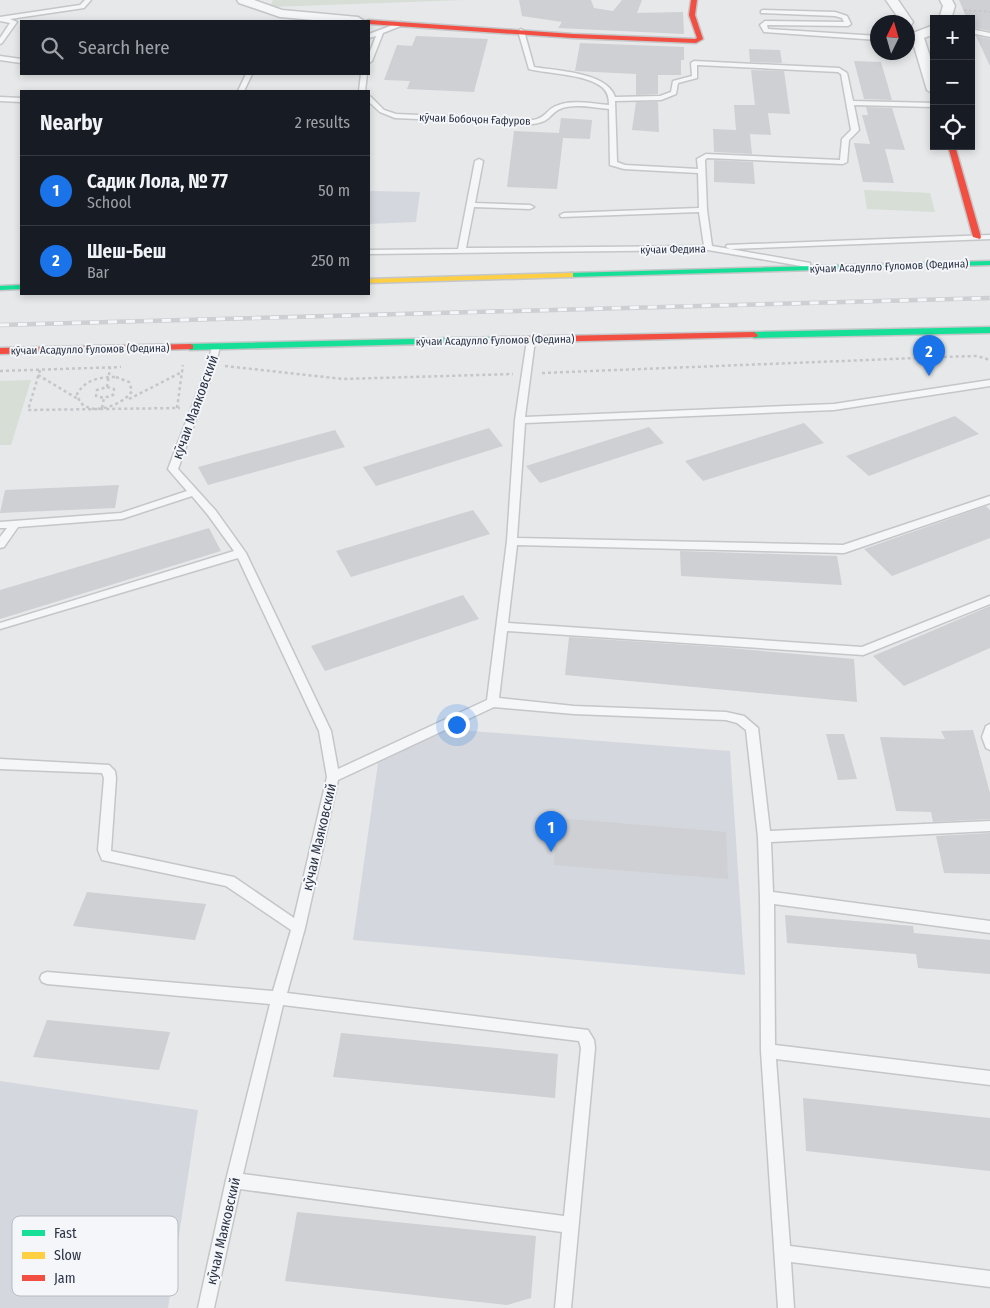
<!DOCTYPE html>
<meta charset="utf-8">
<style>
:root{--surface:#171b24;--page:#20242c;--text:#f1f3f6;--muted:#9ea1a6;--line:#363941;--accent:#1a73e8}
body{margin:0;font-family:"Fira Sans Condensed",sans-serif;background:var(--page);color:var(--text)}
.controls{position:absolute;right:15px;top:15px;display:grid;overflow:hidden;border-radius:0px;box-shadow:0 2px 8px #0003}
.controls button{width:45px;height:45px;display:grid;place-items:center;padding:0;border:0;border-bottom:1px solid var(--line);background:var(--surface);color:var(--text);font:25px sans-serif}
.compass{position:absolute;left:870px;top:15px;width:45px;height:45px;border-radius:50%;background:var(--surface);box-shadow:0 2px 8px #0003;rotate:5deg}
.you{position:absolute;left:456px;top:724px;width:18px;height:18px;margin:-12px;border:4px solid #fff;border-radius:50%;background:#1a73e8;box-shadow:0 0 0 8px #1a73e833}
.badge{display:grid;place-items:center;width:32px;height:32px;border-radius:50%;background:var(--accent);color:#fff;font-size:16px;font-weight:700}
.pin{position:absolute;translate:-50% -41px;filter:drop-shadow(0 1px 2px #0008)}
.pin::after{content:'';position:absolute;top:26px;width:18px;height:15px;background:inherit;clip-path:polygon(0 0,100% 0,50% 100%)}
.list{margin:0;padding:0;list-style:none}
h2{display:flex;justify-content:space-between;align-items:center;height:65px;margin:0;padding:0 20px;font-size:21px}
h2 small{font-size:16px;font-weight:400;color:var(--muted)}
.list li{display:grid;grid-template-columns:32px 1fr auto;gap:15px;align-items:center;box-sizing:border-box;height:70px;padding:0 20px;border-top:1px solid var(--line)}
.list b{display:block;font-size:19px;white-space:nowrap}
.list p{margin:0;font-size:16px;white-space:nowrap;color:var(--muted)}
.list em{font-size:16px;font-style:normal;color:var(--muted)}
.icon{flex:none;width:28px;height:28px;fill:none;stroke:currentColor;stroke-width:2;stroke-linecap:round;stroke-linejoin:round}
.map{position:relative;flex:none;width:990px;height:1308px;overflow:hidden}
.search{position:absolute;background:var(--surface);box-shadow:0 2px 8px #0003;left:20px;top:20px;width:350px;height:55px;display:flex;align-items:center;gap:12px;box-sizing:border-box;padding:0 18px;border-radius:0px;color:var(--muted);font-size:19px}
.panel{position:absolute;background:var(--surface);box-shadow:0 2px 8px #0003;left:20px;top:90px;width:350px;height:205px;border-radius:0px}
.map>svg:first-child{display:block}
</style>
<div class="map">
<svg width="990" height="1308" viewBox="0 0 990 1308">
<rect width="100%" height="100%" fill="#e6e8ea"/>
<path fill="#d4d7dd" d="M369,191L420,192L416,222L369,224Z
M447,729L730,751L745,975L353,940L378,763Z
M0,1081L198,1110L168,1308H0Z"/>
<path fill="#d6ded6" d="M273,0H464L270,7Z
M864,190L930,193L935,212L867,209Z
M31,380L11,445H0V381Z"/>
<path fill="#ced0d3" d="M519,0H591L594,8L613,11L622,0H642L637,13L683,12L684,34L558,28L562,22L522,16Z
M959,0H990V31L971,27V19H967Z
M416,36L488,39L474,92L407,89L410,81L384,80L397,45L412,46Z
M976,36L990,39V66Z
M580,43L684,47V60H681V75H658V94L636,95V74L575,71Z
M749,49L780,50L782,63L750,62Z
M854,61L881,62L892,100L864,99Z
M751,70L784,71L790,114L768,113L771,135L750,134L752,154L714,152L713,129L736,130L734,105H755Z
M636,102H658L659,132L632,130Z
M866,107L892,108L905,150L885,149L894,183L863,182L854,143L870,144L862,115H868Z
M561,118L592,120L590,139L563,138L557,189L507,187L514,131L559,133Z
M714,160L753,162L755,184L714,182Z
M955,416L979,434L869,476L846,456Z
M804,423L824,443L703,481L685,461Z
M649,427L664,443L540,483L526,466Z
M489,428L503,446L376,486L363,467Z
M335,430L345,447L208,485L198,467Z
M119,485L115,508L0,513L5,490Z
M986,506L990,510V538L892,576L864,549Z
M473,510L490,534L351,577L336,551Z
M209,528L221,551L0,619V590Z
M680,551L837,556L842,585L681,576Z
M463,595L479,619L325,671L311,646Z
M990,606V648L904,686L873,656Z
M569,637L718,647L854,659L857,702L565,675Z
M973,730L990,793V819L933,822L931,812L896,811L880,737L945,739L941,731Z
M826,734H844L857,779L838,780Z
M557,818L726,832L728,879L554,865Z
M990,833V874L944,873L936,836Z
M87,892L206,904L195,940L73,926Z
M785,915L913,926L914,933L990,940V974L918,968L916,954L787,943Z
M47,1020L170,1032L159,1070L33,1057Z
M341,1033L558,1054L555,1098L333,1077Z
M803,1098L990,1118V1171L806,1151Z
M297,1212L536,1236L531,1298L507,1305L285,1281Z"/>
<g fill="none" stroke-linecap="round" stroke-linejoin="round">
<defs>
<path id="lane" d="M85,0H91L84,8L10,19L17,22L2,43L0,44V38L10,23L0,21V17L80,5Z
M763,10L835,12L847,16L851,24L848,26L767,25L768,29L878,36V40L764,32L760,25L765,21L844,22L842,18L835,16L761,13V11Z
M401,22L404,24L403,25L383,33L372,61L369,63V54L376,36L369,38V34Z
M521,29L524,31L534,67C557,71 607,72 615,97L660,96L671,92L673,81L692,76L691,63L694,61L839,68L847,73L853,101L934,103V107L854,105L859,130L849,140L847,162L843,164L707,158L705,160L707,210L712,246L730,249L726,247L727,245L990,235V239L730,249L810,263V267H807L708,250L369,254V250L458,249L475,161L479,159L483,161L475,203L530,205L534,207L530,209L474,207L466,248L704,246L699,212L561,217L560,215L564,213L699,208L698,173L624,169L610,165L609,109C595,108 574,103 560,109C548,115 552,121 533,124L395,118L380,112L369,102V96L371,97L384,110L396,114L533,120C546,118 546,110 556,106C572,99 592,104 609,105C609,98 608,92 602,87C586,74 549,74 529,69L518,31ZM697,65L838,72L841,74L851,130L842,139L840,160L706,154L697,159L698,169L625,165L617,162L615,101L661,100L676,94L678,83L697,78Z
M971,29L990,33V37L971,33Z
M908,38H918L921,40L918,42H908Z
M0,56L21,59V63L0,60Z
M246,74H252L244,91H238Z
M361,74H367L365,91H359Z
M0,97L21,98V102L0,101Z
M531,337L535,340L525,417L834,404L990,380V386L834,410L525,423L517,538L843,545L990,496V503L844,553L517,545L508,623L862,647L990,596V604L863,655L507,631L499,698L574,706L726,712L744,716L758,728L770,831L990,821V831L771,842L773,892L990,921V933L774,904L775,1045L990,1071V1085L776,1059L790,1246L990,1271V1287L791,1262L794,1308H778L761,1051L760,897L758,837L746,730L737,723L726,720L574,714L494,707L338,780L305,928L287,993L588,1030L594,1040L595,1048L571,1308H555L562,1232L240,1189L214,1308H198L226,1180L270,1004L47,984L42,982L40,978L42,974L47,972L273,991L291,930L226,886L102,860L98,850L104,778L102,773L0,769V759L109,765L115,771L116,778L111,851L234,877L294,918L327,777L319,731L238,558L0,629V623L234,551L208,515L192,496L122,519L18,527L4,547L0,548V537L7,528H0V522L121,513L187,491L168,469L208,364L212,346L213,344H219L220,346L216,364L178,469L216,511L246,553L331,731L338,769L487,700L507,541L515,420L527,340ZM283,1005L579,1041L581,1048L564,1216L243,1174Z
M990,724V750L986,748L982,737L986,726Z"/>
<path id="street" d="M237,0H254L282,10L358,17L364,21H325L280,17L239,3Z
M886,0H898L913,22L911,25L908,26V22H901Z
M940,0H952L955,6L951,19H939L943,6Z
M934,25V34L924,38L934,69V94L927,90L911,36L913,33Z"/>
<path id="fast" d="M990,261V265L570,277L566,275L570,273Z
M21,285V289L0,290V286Z
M990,327V333L754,338L750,335L754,332Z
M502,337L506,340L505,342L190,350L186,347L190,344Z"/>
<path id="slow" d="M570,273H573V277L369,283V279Z"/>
<path id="jam" d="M691,0H697L695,15L703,39L696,43L573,38L369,24V21H366L369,20L573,34L695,39L697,38L689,15Z
M948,146H955L981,237L980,239L973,237Z
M754,332L758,335L757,337L502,343L498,340L502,337Z
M190,344L193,345V349L0,354V348Z"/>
</defs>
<use href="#lane" stroke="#c4c6c8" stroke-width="3"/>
<use href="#street" stroke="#c4c6c8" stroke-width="3"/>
<use href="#fast" stroke="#c4c6c8" stroke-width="3"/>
<use href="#slow" stroke="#c4c6c8" stroke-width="3"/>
<use href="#jam" stroke="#c4c6c8" stroke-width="3"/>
<path stroke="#c5c6ca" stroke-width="2" stroke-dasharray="2.5 2.5" stroke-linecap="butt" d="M964,10L990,12"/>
<path stroke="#c5c6ca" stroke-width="2.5" stroke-dasharray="3 3" stroke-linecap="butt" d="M225,366L343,379L513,374
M40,370L28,410L180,408
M0,371L121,367
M542,373L942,357L977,356L990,360
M38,375L78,399
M116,377L129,382L132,391C122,407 82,420 77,394C86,379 100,377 116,377Z
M107,387L114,389L113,395L104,398L96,396L97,390Z
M107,387L110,368
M129,399L182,372
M102,408L104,398
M177,408L183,365"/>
<use href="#lane" fill="#f5f6f7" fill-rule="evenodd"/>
<use href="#street" fill="#f5f6f7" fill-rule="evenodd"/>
<use href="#fast" fill="#16e098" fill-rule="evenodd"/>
<use href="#slow" fill="#ffcf43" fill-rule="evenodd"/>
<use href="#jam" fill="#f24e42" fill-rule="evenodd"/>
<defs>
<path id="rail" d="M0,325L990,298"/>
</defs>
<use href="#rail" stroke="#cecfd2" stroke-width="4.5"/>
<use href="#rail" stroke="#f4f6f9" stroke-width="3" stroke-dasharray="9" stroke-linecap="butt"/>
</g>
<g text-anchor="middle" stroke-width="4" stroke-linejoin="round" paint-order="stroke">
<g font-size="11" fill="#2b3445" stroke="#f4f6f9">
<text transform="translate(475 119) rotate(2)" y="4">кӯчаи Бобоҷон Ғафуров</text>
<text transform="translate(673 249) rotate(-1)" y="4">кӯчаи Федина</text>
<text transform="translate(889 266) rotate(-2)" y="4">кӯчаи Асадулло Ғуломов (Федина)</text>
<text transform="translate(495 340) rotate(-1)" y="4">кӯчаи Асадулло Ғуломов (Федина)</text>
<text transform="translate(90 349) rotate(-1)" y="4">кӯчаи Асадулло Ғуломов (Федина)</text>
</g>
<g font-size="14" fill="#2b3445" stroke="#f4f6f9">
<text transform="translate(195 407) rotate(-70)" y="5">кӯчаи Маяковский</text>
<text transform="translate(319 837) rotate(-77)" y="5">кӯчаи Маяковский</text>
<text transform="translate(223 1231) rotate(-77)" y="5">кӯчаи Маяковский</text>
</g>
</g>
<rect x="12" y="1216" width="166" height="80" rx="8" fill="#f4f6f9" stroke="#b8bcc3" stroke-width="1"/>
<rect x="22" y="1230" width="23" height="6" fill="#16e098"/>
<rect x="22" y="1252" width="23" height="7" fill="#ffcf43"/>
<rect x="22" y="1275" width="23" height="6" fill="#f24e42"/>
<g font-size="14" fill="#2b3445">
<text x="54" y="1238">Fast</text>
<text x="54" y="1260">Slow</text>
<text x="54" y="1283">Jam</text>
</g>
</svg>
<div class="controls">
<button>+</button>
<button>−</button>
<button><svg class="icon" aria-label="locate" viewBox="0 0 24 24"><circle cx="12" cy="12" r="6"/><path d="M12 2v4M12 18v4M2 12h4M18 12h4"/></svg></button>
</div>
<svg class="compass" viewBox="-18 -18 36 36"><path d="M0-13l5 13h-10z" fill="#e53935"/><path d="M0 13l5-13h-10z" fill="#9ea1a6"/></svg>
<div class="you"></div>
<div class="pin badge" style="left:551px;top:852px">1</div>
<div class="pin badge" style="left:929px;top:376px">2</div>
<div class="search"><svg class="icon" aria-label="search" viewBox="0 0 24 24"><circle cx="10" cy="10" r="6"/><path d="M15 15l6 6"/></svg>Search here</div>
<section class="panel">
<h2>Nearby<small>2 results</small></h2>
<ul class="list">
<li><span class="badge">1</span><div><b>Садик Лола, № 77</b><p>School</p></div><em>50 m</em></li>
<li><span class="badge">2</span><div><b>Шеш-Беш</b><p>Bar</p></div><em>250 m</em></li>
</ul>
</section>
</div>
